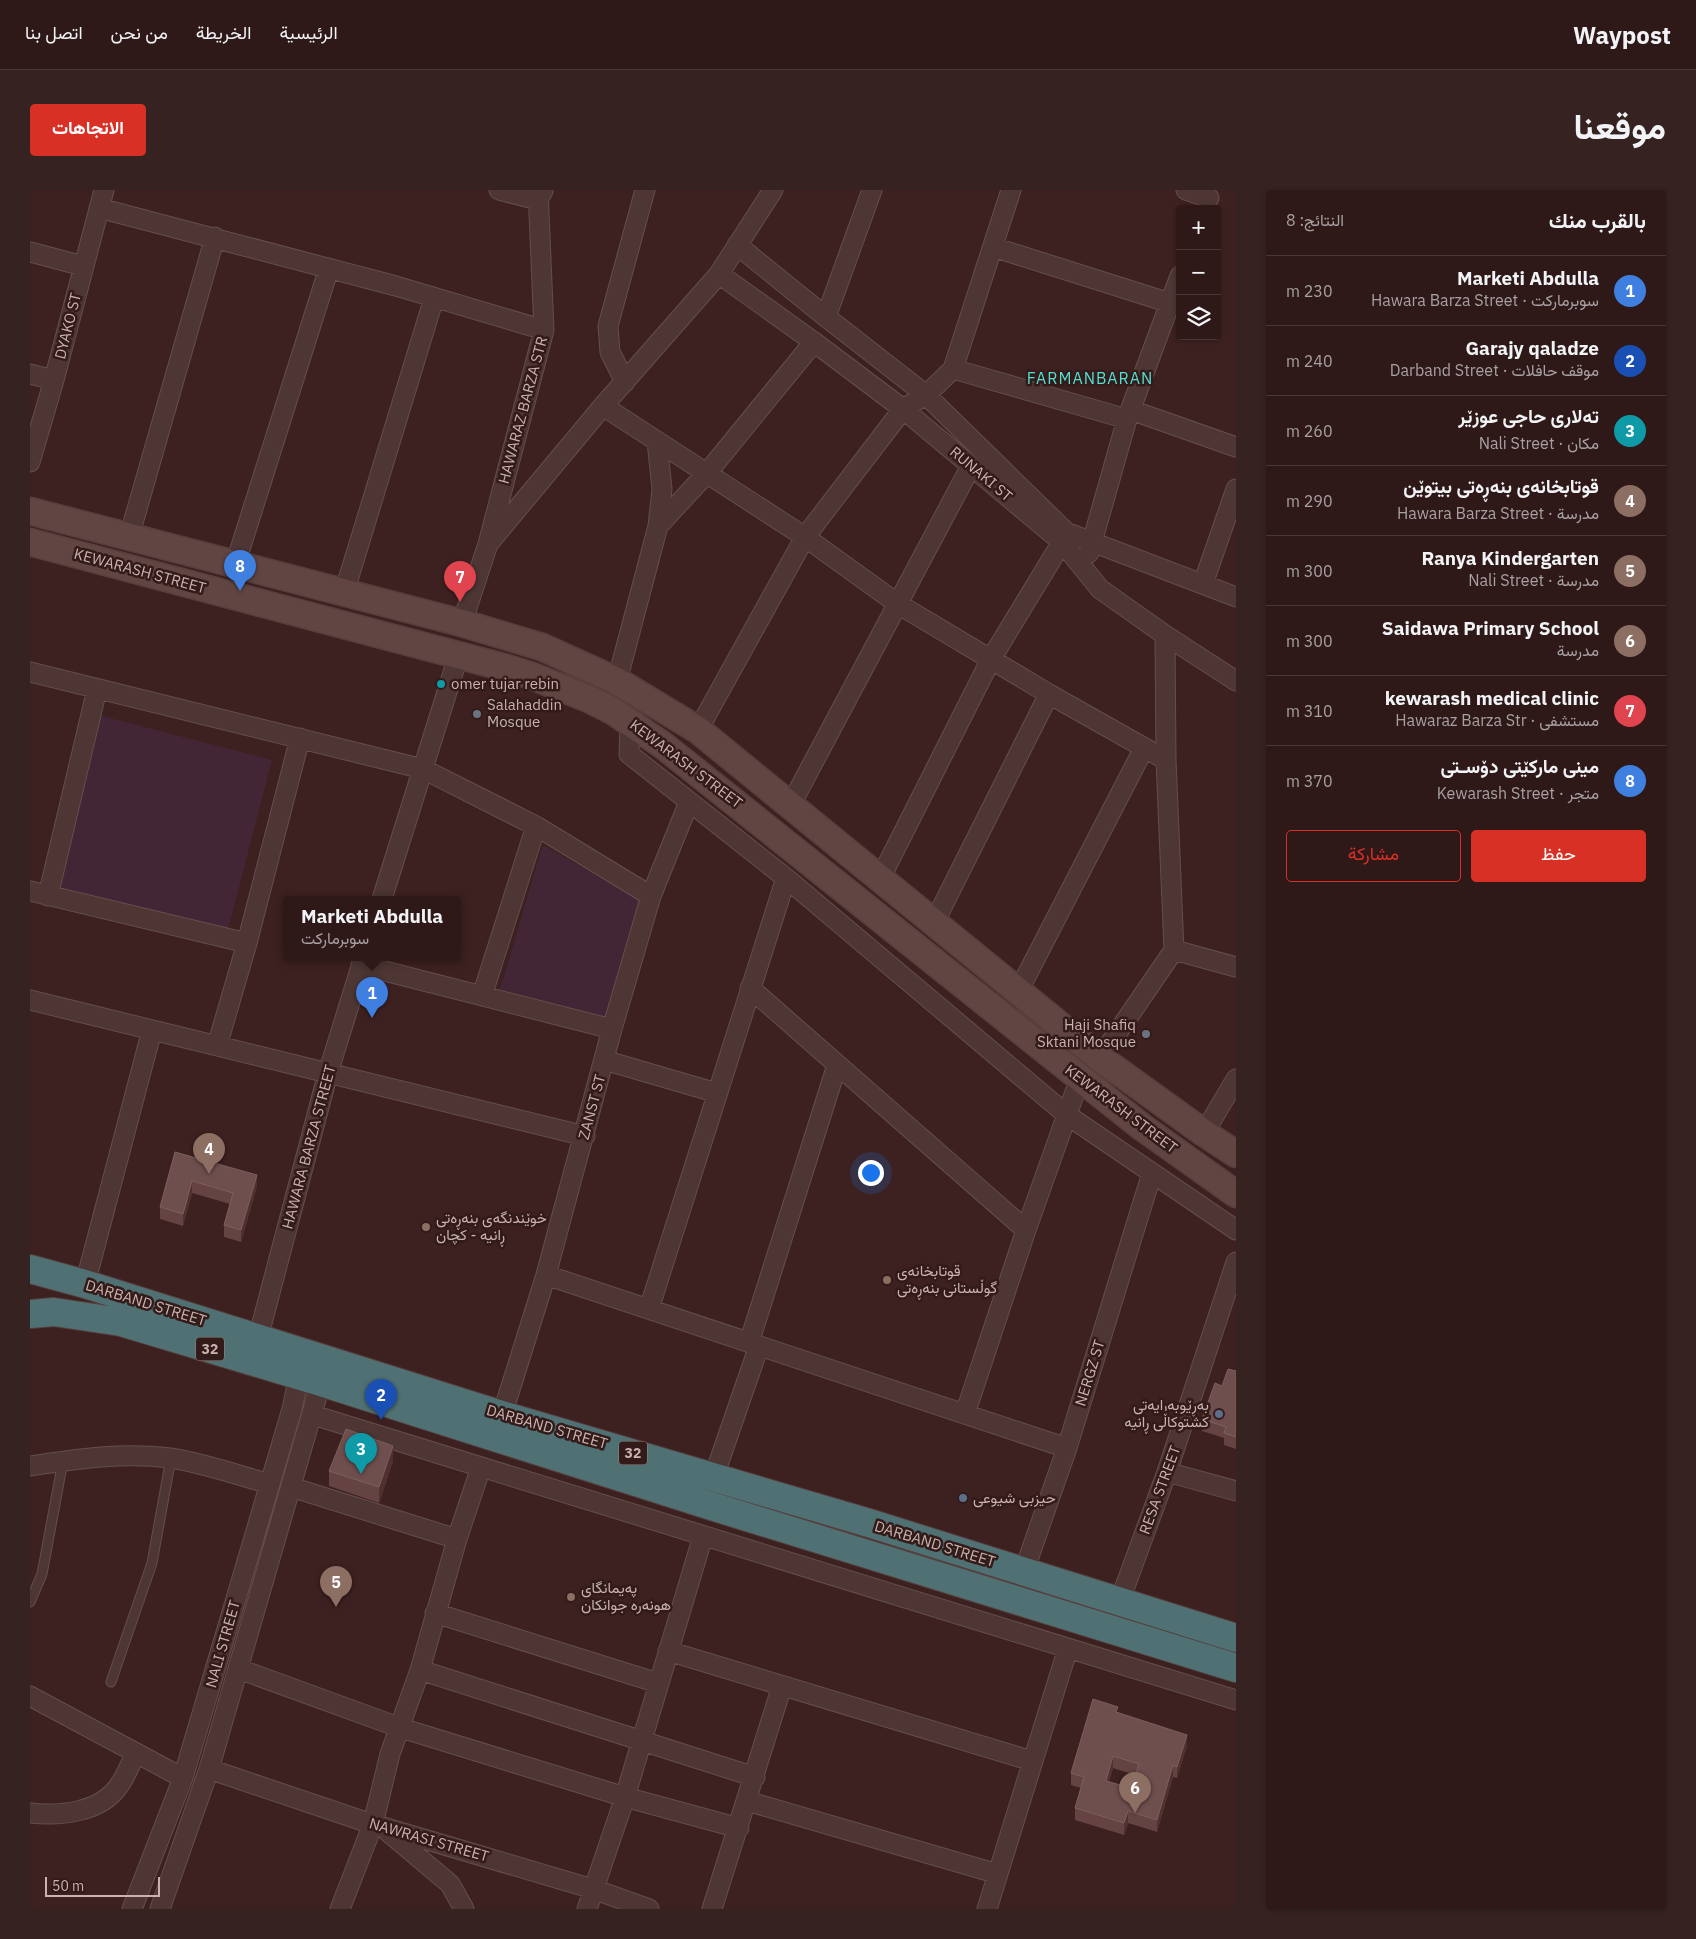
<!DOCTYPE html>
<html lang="ar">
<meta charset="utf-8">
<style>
:root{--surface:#2e1918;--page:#362221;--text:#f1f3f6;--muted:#a7a0a2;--line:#493837;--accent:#d93025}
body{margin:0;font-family:"IBM Plex Sans",Vazirmatn,sans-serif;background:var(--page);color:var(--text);direction:rtl}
.controls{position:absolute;right:15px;top:15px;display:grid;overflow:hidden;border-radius:5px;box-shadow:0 1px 4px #0004}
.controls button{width:45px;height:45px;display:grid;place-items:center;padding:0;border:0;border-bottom:1px solid var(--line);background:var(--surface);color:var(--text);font:25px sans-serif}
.scale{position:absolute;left:15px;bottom:12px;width:115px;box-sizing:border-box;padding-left:5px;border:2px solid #c9b2af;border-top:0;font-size:14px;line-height:18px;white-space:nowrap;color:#c9b2af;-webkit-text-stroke:4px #321b19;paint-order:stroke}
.you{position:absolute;left:840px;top:982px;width:18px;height:18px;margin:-12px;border:4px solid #fff;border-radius:50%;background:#1a73e8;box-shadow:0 0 0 8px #1a73e833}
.badge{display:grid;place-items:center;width:32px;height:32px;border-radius:50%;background:var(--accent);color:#fff;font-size:16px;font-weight:700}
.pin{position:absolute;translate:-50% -41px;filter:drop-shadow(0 1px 2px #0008)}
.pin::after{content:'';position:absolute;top:26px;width:18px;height:15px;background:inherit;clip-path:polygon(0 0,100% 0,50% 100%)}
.popup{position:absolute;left:253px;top:706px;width:178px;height:65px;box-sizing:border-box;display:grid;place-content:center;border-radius:5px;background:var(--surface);filter:drop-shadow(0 1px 4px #0005);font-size:16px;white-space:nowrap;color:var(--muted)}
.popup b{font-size:19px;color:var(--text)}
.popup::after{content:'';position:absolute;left:50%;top:100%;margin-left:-10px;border:10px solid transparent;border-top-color:var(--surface)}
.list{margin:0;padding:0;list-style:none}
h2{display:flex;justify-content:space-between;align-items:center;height:65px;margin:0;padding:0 20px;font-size:21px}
h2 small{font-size:16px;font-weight:400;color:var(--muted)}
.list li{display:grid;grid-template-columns:32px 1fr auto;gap:15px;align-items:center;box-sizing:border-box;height:70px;padding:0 20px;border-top:1px solid var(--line)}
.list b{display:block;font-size:19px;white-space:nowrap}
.list p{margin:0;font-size:16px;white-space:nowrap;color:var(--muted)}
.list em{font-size:16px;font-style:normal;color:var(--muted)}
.actions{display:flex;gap:10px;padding:15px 20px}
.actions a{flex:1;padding:11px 0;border:1px solid var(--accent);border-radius:5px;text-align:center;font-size:18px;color:var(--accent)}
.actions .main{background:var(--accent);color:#fff}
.icon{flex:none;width:28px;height:28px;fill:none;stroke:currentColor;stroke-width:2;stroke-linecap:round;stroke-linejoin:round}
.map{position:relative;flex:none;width:1206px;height:1719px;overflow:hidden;direction:ltr;border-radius:5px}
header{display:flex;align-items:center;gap:30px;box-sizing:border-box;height:70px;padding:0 25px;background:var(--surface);border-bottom:1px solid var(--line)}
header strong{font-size:24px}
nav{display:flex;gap:28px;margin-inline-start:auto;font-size:18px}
.intro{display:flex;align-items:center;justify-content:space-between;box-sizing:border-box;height:120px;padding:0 30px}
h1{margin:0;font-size:35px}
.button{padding:12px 22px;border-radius:5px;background:var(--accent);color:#fff;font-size:18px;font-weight:700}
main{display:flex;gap:30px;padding:0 30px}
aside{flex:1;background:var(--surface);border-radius:5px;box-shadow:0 1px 4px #0004}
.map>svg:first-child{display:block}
</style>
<header>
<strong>Waypost</strong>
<nav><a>الرئيسية</a><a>الخريطة</a><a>من نحن</a><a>اتصل بنا</a></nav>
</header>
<div class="intro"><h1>موقعنا</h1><a class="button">الاتجاهات</a></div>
<main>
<aside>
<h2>بالقرب منك<small>النتائج: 8</small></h2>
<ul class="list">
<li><span class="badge" style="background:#3f7fe0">1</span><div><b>Marketi Abdulla</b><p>سوبرماركت · Hawara Barza Street</p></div><em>230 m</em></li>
<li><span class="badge" style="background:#1a4fb4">2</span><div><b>Garajy qaladze</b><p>موقف حافلات · Darband Street</p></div><em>240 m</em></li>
<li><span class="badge" style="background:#0f9aa8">3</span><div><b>تەلاری حاجی عوزێر</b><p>مكان · Nali Street</p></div><em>260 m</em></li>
<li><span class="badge" style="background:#8d6e63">4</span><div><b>قوتابخانەی بنەڕەتی بیتوێن</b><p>مدرسة · Hawara Barza Street</p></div><em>290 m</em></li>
<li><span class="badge" style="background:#8d6e63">5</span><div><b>Ranya Kindergarten</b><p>مدرسة · Nali Street</p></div><em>300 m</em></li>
<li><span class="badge" style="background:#8d6e63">6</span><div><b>Saidawa Primary School</b><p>مدرسة</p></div><em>300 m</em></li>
<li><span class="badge" style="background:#e0444e">7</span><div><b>kewarash medical clinic</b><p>مستشفى · Hawaraz Barza Str</p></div><em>310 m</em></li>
<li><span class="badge" style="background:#3f7fe0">8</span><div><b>مینی مارکێتی دۆسـتی</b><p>متجر · Kewarash Street</p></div><em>370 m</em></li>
</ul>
<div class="actions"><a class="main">حفظ</a><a>مشاركة</a></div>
</aside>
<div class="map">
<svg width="1206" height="1719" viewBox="0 0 1206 1719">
<rect width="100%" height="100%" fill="#3d2120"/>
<path fill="#432635" d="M68,525L242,570L197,743L23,699Z
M515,656L611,711L578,828L470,800L512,657Z"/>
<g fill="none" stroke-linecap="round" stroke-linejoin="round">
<defs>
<path id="lane" d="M0,1412L12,1384L33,1271
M81,1492L122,1373L141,1268"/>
<path id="street" d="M469,0L508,10L513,1
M1156,0L1179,8
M69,18L366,96L514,140
M707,55L796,127L896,205L1036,342L1206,407
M963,57L1140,113
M0,62L53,76
M689,84L784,152L873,219L1032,352L1070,399L1135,445L1206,491
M796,127L842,0
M923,179L1097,229
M0,184L24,190
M595,192L580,162L578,136L615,0
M573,216L775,347L868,414L1019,504L1136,570
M1101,220L1206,257
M627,251L632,299L628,336
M0,272L24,190L74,0
M99,347L185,47
M458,354L573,216L689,84L743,0
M1059,363L1097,229L1150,86
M205,375L299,78
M1173,394L1206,299
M314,403L404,108
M432,433L458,354L514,140L508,0
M0,482L393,579L506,636L621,706
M587,491L628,336L677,283L784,152
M600,531L599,564L756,688L1037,925L1206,1040
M668,540L775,347L873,219L896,205L923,179L981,0
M760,616L941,276
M850,689L961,469L1032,352L1036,342
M0,701L217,753
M18,706L67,499
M352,709L428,467
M904,733L1019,504
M1144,760L1206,777
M331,775L582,839
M720,798L996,1040
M988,802L1114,558
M452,806L506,636
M0,810L555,946
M187,856L217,753L270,548
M1070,868L1144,760L1136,570L1135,445
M574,870L687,903
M1174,943L1206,889
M516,1085L1037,1258
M55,1094L122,840
M619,1119L756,688
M228,1148L298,883L334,767
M719,1153L807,875
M935,1224L996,1040L1050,888
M283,1225L1206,1510
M472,1225L516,1085L582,839L621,706L659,612
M0,1276C47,1269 92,1262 140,1268C174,1273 207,1285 240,1294
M1137,1282L1206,1301
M684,1286L729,1156
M261,1297L427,1349
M994,1381L1037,1258L1122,983
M1089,1413L1137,1282L1206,1072
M405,1423L628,1493
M638,1461L1002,1571
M209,1479L371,1538L595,1607L709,1638
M390,1480L725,1587
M0,1506L153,1588
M179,1579L333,1631L563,1699L619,1719
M717,1611L968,1684
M0,1623C30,1626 69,1623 88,1597C96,1587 100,1574 106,1563
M357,1641L420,1694L434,1719
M102,1719L153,1588L262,1219L269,1185
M130,1719L179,1579L291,1192
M310,1719L343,1634L360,1564L390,1480L427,1349L451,1277
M557,1719L595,1607L673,1346
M682,1719L752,1496
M957,1719L1038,1458"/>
<path id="secondary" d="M0,321L432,433L512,457L587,491L668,540L1070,868L1174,943L1206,964
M0,352L473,477L502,486L559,509L583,521L634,556L1050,888L1112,937L1206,1004"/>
<path id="highway" d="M0,1079L55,1094L472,1225L839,1333L1206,1448
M0,1124L24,1122L91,1132L291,1192L678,1315L1206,1478"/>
</defs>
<use href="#lane" stroke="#654e4c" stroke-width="11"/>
<use href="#street" stroke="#654e4c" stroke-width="21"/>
<use href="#secondary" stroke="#563f3d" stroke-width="29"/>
<use href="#highway" stroke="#553e3c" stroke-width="30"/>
<use href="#lane" stroke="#4d3634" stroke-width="9"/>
<use href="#street" stroke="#4d3634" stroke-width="19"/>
<use href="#secondary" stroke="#614542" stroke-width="26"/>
<use href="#highway" stroke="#507174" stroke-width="28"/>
</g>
<path fill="#644342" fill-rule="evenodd" d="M145,962L227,996L211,1052L194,1047V1035L200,1014L162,1003L153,1036L130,1029V1017Z
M1206,1181V1259L1194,1255V1248L1172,1241V1229L1192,1196Z
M363,1271L349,1313L299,1296V1281Z
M1088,1523L1157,1556L1147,1588L1143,1587L1127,1642L1098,1633L1094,1645L1045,1630V1618L1051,1598L1041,1595V1583ZM1083,1578L1105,1585L1101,1598L1079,1592Z"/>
<path fill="#503130" d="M227,985V996L211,1052V1040Z
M162,991V1003L153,1036V1024Z
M363,1256V1271L349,1313V1297Z
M1157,1545V1556L1147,1588V1577Z
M1083,1566V1578L1076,1602V1591Z
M1143,1575V1587L1127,1642V1630Z
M1098,1621V1633L1094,1645V1633Z"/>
<path fill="#6f4f4e" stroke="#7d5f5d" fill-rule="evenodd" d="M145,962L227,985L211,1040L194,1035L203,1003L162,991L153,1024L130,1017Z
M1198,1179L1206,1181V1247L1194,1243L1196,1237L1172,1229L1185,1193L1192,1196Z
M316,1239L363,1256L349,1297L299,1281Z
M1063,1509L1088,1517L1086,1522L1157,1545L1147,1577L1143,1575L1127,1630L1098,1621L1094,1633L1045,1618L1054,1587L1041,1583ZM1083,1566L1109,1574L1101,1598L1076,1591Z"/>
<circle fill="#0f9aa8" stroke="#321b19" stroke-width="2" cx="411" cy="494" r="5"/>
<g fill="#6b7280" stroke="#321b19" stroke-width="2">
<circle cx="447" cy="524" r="5"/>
<circle cx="1116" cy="844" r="5"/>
</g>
<g fill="#8d6e63" stroke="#321b19" stroke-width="2">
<circle cx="396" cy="1037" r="5"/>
<circle cx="857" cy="1090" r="5"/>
<circle cx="541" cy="1407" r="5"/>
</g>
<g fill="#5c6f8a" stroke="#321b19" stroke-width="2">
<circle cx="1189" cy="1224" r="5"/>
<circle cx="933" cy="1308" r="5"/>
</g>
<g text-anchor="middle" stroke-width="5" stroke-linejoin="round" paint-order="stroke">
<g fill="#321b19" stroke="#9c8582" stroke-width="1">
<rect x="166" y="1147.5" width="28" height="23" rx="4"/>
<rect x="589" y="1251.5" width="28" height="23" rx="4"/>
</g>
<g font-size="14" font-weight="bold" fill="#c9b2af">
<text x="180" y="1164">32</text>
<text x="603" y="1268">32</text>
</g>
<g font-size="15" fill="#c9b2af" stroke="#321b19">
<text transform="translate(38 136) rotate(-76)" y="5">DYAKO ST</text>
<text transform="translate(493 220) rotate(-75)" y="5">HAWARAZ BARZA STR</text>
<text transform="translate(951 284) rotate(40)" y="5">RUNAKI ST</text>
<text transform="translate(110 381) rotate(15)" y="5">KEWARASH STREET</text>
<text transform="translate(656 574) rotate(37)" y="5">KEWARASH STREET</text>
<text transform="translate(562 917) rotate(-75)" y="5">ZANST ST</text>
<text transform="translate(1091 919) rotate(37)" y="5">KEWARASH STREET</text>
<text transform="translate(279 957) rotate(-75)" y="5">HAWARA BARZA STREET</text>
<text transform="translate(116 1113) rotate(17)" y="5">DARBAND STREET</text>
<text transform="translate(1060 1183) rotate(-73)" y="5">NERGZ ST</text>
<text transform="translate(517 1237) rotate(16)" y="5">DARBAND STREET</text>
<text transform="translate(1130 1300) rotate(-70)" y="5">RESA STREET</text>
<text transform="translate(905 1354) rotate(17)" y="5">DARBAND STREET</text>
<text transform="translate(193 1454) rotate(-74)" y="5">NALI STREET</text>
<text transform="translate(399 1650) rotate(16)" y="5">NAWRASI STREET</text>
</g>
<g font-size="15" fill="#c9b2af" stroke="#321b19" text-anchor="start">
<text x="421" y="499">omer tujar rebin</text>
<text x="457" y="520">Salahaddin<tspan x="457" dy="17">Mosque</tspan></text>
<text x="1106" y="840" text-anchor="end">Haji Shafiq<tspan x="1106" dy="17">Sktani Mosque</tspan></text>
<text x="406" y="1033">خوێندنگەی بنەڕەتی<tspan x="406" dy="17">ڕانیە - کچان</tspan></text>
<text x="867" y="1086">قوتابخانه‌ی<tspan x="867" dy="17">گوڵستانی بنه‌ڕه‌تی</tspan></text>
<text x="1179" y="1220" text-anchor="end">بەڕێوبەرایەتی<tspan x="1179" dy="17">کشتوکاڵی ڕانیە</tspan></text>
<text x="943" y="1313">حیزبی شیوعی</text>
<text x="551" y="1403">پەیمانگای<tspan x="551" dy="17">هونەرە جوانکان</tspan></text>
</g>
<g font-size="16" letter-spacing="1" fill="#55dfd2" stroke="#321b19">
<text x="1060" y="194">FARMANBARAN</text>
</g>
</g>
</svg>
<div class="controls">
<button>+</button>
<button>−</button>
<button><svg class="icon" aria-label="layers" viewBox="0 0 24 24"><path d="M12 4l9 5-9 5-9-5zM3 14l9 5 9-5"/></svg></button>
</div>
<div class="scale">50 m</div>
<div class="you"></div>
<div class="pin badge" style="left:342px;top:828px;background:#3f7fe0">1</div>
<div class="popup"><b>Marketi Abdulla</b>سوبرماركت</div>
<div class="pin badge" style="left:351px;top:1230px;background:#1a4fb4">2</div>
<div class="pin badge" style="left:331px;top:1284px;background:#0f9aa8">3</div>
<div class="pin badge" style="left:179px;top:984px;background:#8d6e63">4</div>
<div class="pin badge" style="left:306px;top:1417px;background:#8d6e63">5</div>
<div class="pin badge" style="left:1105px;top:1623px;background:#8d6e63">6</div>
<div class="pin badge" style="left:430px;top:412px;background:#e0444e">7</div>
<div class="pin badge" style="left:210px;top:401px;background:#3f7fe0">8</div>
</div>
</main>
